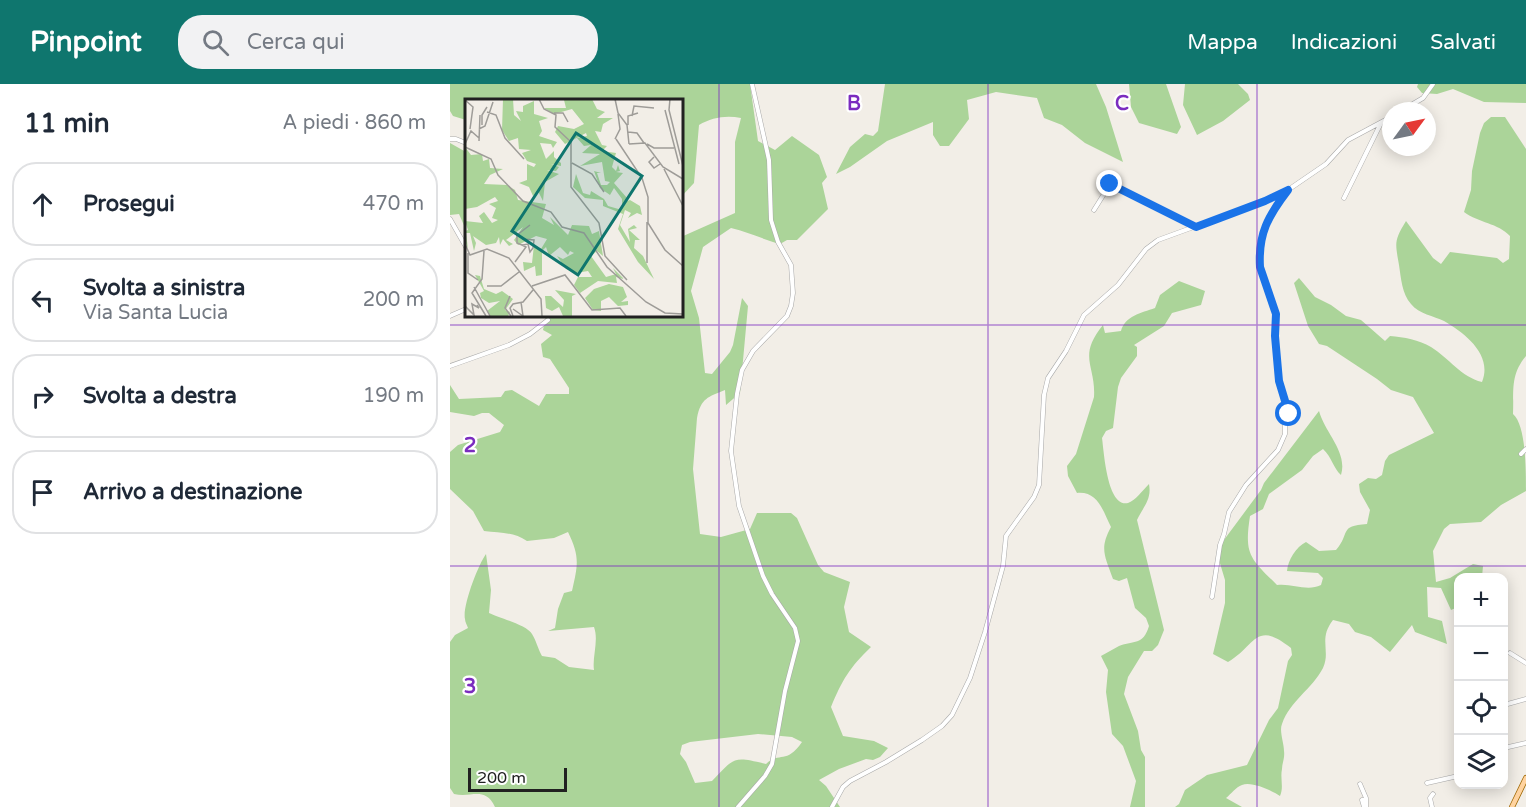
<!DOCTYPE html>
<html lang="it">
<meta charset="utf-8">
<style>
:root{--surface:#fff;--page:#f2f2f3;--text:#1f2937;--muted:#747a83;--line:#e0e1e3;--accent:#0f766e}
body{margin:0;font-family:"Varela Round",sans-serif;background:var(--page);color:var(--text)}
.controls{position:absolute;right:18px;bottom:18px;display:grid;overflow:hidden;border-radius:12px;box-shadow:0 3px 15px #0003}
.controls button{width:54px;height:54px;display:grid;place-items:center;padding:0;border:0;border-bottom:2px solid var(--line);background:var(--surface);color:var(--text);font:30px sans-serif}
.compass{position:absolute;left:932px;top:18px;width:54px;height:54px;border-radius:50%;background:var(--surface);box-shadow:0 3px 15px #0003;rotate:57deg}
.scale{position:absolute;left:18px;bottom:15px;width:99px;box-sizing:border-box;padding-left:6px;border:3px solid #212121;border-top:0;font-size:16px;line-height:21px;white-space:nowrap;color:#212121;-webkit-text-stroke:4px #fff;paint-order:stroke}
.stop{position:absolute;width:18px;height:18px;margin:-14px;border:4px solid #1a73e8;border-radius:50%;background:#fff}
.stop.end{background:#1a73e8;border-color:#fff;box-shadow:0 2px 6px #0008}
.list{margin:0;padding:0;list-style:none}
h2{display:flex;justify-content:space-between;align-items:center;height:78px;margin:0;padding:0 24px;font-size:26px}
h2 small{font-size:20px;font-weight:400;color:var(--muted)}
.list li{display:grid;grid-template-columns:39px 1fr auto;gap:18px;align-items:center;box-sizing:border-box;height:84px;margin:0 12px 12px;padding:0 12px;border:2px solid var(--line);border-radius:24px}
.list b{display:block;font-size:22px;white-space:nowrap}
.list p{margin:0;font-size:20px;white-space:nowrap;color:var(--muted)}
.list em{font-size:20px;font-style:normal;color:var(--muted)}
.icon{flex:none;width:33px;height:33px;fill:none;stroke:currentColor;stroke-width:2;stroke-linecap:round;stroke-linejoin:round}
.map{position:relative;flex:none;width:1076px;height:723px;overflow:hidden}
header{display:flex;align-items:center;gap:36px;box-sizing:border-box;height:84px;padding:0 30px;background:var(--accent);color:#fff}
header strong{font-size:28px}
nav{display:flex;gap:33px;margin-inline-start:auto;font-size:21px}
.search{width:420px;height:54px;background:var(--page);display:flex;align-items:center;gap:15px;box-sizing:border-box;padding:0 21px;border-radius:24px;color:var(--muted);font-size:22px}
main{display:flex}
aside{flex:1;background:var(--surface)}
.map>svg:first-child{display:block}
</style>
<header>
<strong>Pinpoint</strong>
<div class="search"><svg class="icon" aria-label="search" viewBox="0 0 24 24"><circle cx="10" cy="10" r="6"/><path d="M15 15l6 6"/></svg>Cerca qui</div>
<nav><a>Mappa</a><a>Indicazioni</a><a>Salvati</a></nav>
</header>
<main>
<aside>
<h2>11 min<small>A piedi · 860 m</small></h2>
<ul class="list">
<li><svg class="icon" aria-label="ahead" viewBox="0 0 24 24"><path d="M12 20V5M6 11l6-6 6 6"/></svg><div><b>Prosegui</b></div><em>470 m</em></li>
<li><svg class="icon" aria-label="left" viewBox="0 0 24 24"><path d="M17 20v-9H6M10 6l-5 5 5 5"/></svg><div><b>Svolta a sinistra</b><p>Via Santa Lucia</p></div><em>200 m</em></li>
<li><svg class="icon" aria-label="right" viewBox="0 0 24 24"><path d="M7 20v-9h11M14 6l5 5-5 5"/></svg><div><b>Svolta a destra</b></div><em>190 m</em></li>
<li><svg class="icon" aria-label="arrive" viewBox="0 0 24 24"><path d="M6 21V4h12l-3 4 3 4H6"/></svg><div><b>Arrivo a destinazione</b></div></li>
</ul>
</aside>
<div class="map">
<svg width="1076" height="723" viewBox="0 0 1076 723">
<rect width="100%" height="100%" fill="#f2eee7"/>
<path fill="#abd499" fill-rule="evenodd" d="M0,0H300L308,57L325,66L342,52L369,71L377,93L372,99L378,125L347,156H337L330,160C312,155 298,148 281,144L253,163L241,207L249,234L255,289L262,290L280,268L283,261L292,214L298,222L290,309L276,321L275,306C258,313 251,314 247,334L243,385L250,450L271,453L300,445L307,429H341L347,434L368,481L374,488L400,498L394,523L399,548L421,563C400,583 392,596 381,623L393,652L424,657L438,664L430,673L423,676L416,675L389,685L369,696L376,702L390,723H45C35,702 22,714 4,710L0,704V558L5,551L18,544C17,541 15,538 15,535C12,523 28,481 36,470L41,506L39,529C49,534 77,541 82,550C86,556 88,565 92,572L105,574L119,583L144,586C142,573 149,557 144,543L98,547L105,544L108,525L114,509L122,507C128,480 130,473 118,448L104,454L77,457C64,448 50,449 34,447L23,427L0,405V368L8,361L50,348L54,341L39,329H32L24,332L0,328V301L9,315L51,313L55,307L62,306L89,322L96,310H119V304L100,275L93,273L91,260L102,251L93,246L96,231H231V153L285,129V58L291,34C277,31 262,33 249,41L244,99L231,113V16H16V36L3,32L0,27ZM308,650L342,653L352,658C336,681 330,667 316,680C283,672 285,673 262,697L245,699L236,678L230,670L232,661L240,658Z
M435,0H646L656,23L673,78L635,59L612,41L594,34L587,14L546,8L517,16L519,35L499,62H490L483,51V38L437,57L400,83L386,90L400,63L415,50L423,52L428,47Z
M679,0H716L731,43L727,50L689,39L681,23Z
M735,0H788L798,10L800,16L773,37L747,51L733,21Z
M968,0H1076V19L1034,18L1003,5L987,10L972,9L967,3Z
M1041,33H1055L1076,65V272C1060,291 1064,307 1063,330C1076,341 1076,386 1076,407L1051,421L1031,438L1000,440L994,445L983,467L986,498L1000,494L1023,480L1033,482L1032,493L1008,494V523L1001,526L991,504L977,503L978,533L992,537L997,560L965,548L962,541L940,568L921,553L905,548L899,540L883,536C868,555 881,567 873,584C862,605 840,617 832,640C829,647 834,659 834,667C835,674 832,679 832,685C830,695 834,703 830,712C822,707 802,697 792,701C786,703 781,710 776,714L792,723H725L729,720L735,706L757,691L797,681L819,636L828,624L838,577L842,571L841,564C805,535 805,563 778,578L763,570L775,519V496L769,476L771,460L811,406L814,399L869,327C875,349 898,368 891,391C883,384 882,373 873,365L863,372L852,386L819,410L813,425L800,432C794,471 800,474 827,501C842,499 857,508 871,501L873,494L868,489L837,487C838,476 846,463 856,458L869,467L886,466C901,449 888,442 917,440L920,426L910,408L909,400L918,394L926,395L932,391L935,377L939,371L984,349L963,313L941,306L927,295L877,262L869,260L858,242L844,199L849,194L865,213L881,221L896,232L911,236L935,257L940,252C954,253 969,256 981,263C999,274 1011,293 1032,298C1043,271 1015,249 994,237C984,232 969,230 961,220C952,210 951,194 949,181C945,158 944,157 956,137L983,174L991,180L1000,168L1047,174L1053,179L1059,175L1060,152C1048,139 1029,139 1014,128L1021,106L1022,87L1030,49L1034,39Z
M0,59L16,68V146L9,130L0,131Z
M729,197L755,207L751,221L722,229L714,242L684,261L687,263V272L671,294L668,303L663,344L656,347L652,354C654,367 657,424 678,419C685,417 693,406 699,400C702,416 693,423 687,436L714,546L708,561L702,567H694L678,593L674,610L688,647L691,666L695,673V723H680L686,697L673,662L662,650L656,608L658,586L651,572C657,569 663,565 669,562C684,556 693,562 699,542L696,534L685,524L677,494L669,497L663,495C655,472 649,465 661,443C653,427 648,407 627,409L618,392L617,382L626,370L644,313C646,281 627,273 653,241L655,249L671,247C675,232 691,229 705,224L710,211Z"/>
<g fill="none" stroke-linecap="round" stroke-linejoin="round">
<defs>
<path id="minor" d="M951,27L973,14L983,0
M0,55H6L16,59
M894,114L931,39
M644,126L659,102L662,100L745,142
M0,135L16,163
M0,232L16,225
M0,282L59,261L80,250L98,236
M1071,370L1076,365
M762,513L770,461L774,450L779,428L796,401L828,366L835,350V341L839,330L829,297L825,252L826,230L810,183C808,151 817,134 836,109
M1060,569L1076,579
M1054,621L1076,615
M1054,664L1076,659
M977,699L1008,692
M910,700L916,714V723
M288,723L315,692L322,680L335,607L348,557L345,544L322,510L313,492L289,422L281,367L287,310L292,286L303,267L337,232L341,222L343,209L341,181L328,158L321,136L319,76L302,0
M382,723L393,703L400,697L436,678L472,656L492,642L502,631L520,594L535,548L553,482L556,452L584,413L589,401L594,311L598,294L616,267L634,231L668,201L696,165L708,156L815,117L838,106L876,80L898,56L941,33
M914,723L912,716H916
M982,723L980,714L983,710"/>
<path id="major" d="M1062,723L1076,694"/>
</defs>
<use href="#minor" stroke="#a8a8a8" stroke-width="5"/>
<use href="#major" stroke="#9e6600" stroke-width="6"/>
<use href="#minor" stroke="#fff" stroke-width="4"/>
<use href="#major" stroke="#ffd39f" stroke-width="4.5"/>
</g>
<g fill="none" stroke-linecap="round" stroke-linejoin="round">
<path stroke="#1a73e8" stroke-width="8" d="M660,100L746,143L815,117L838,106C818,132 808,150 810,183L826,230L825,252L829,297L839,330"/>
</g>
<path fill="none" stroke="#7b2cbf" stroke-width="1.5" stroke-opacity="0.55" d="M269,0V723M538,0V723M807,0V723M0,241H1076M0,482H1076"/>
<g transform="translate(15 15)">
<rect width="218" height="218" fill="#f2eee7"/>
<path d="M38,0H48L49,16L56,22L51,12L58,13V7L69,2V15L83,19L74,22L77,32L74,37L92,43L88,49L86,45L75,44L81,60L89,52V58L96,64V67L86,65L94,68L91,72L82,71L94,75L80,83L78,102L73,92L68,97L64,88L54,84L62,81V65L69,68L71,65L62,62L57,54L66,51L54,50L53,39L44,42L37,31ZM91,0H127L132,10L140,13L132,19H148L138,25L136,33L130,32L137,46L142,47L137,52L151,54L147,68L151,72L153,66L155,72L151,73L158,74L149,84L162,99L159,103L165,101L175,107L177,116L172,114L163,119L166,114L160,111L155,126L165,143L163,130L169,126L172,129L164,131L175,141H170L169,149L178,157L189,180L173,163L153,130L158,115L138,107V101L120,99L108,88L111,75L118,94L125,96L126,92L139,100L143,107L157,111V100L149,89L145,96L135,89L129,72L136,74H132L136,86H142L145,83L140,82L137,63L115,67L135,55L117,54L126,46L119,47L112,39L122,37L121,34L100,45L90,33L93,27L109,30L119,25L107,10L89,15L79,9H101L99,1ZM0,48L6,56L17,55L18,62L24,60L25,69L38,70L25,76L19,85L42,86L50,91L53,101L81,105L77,119L89,126L85,118L103,136L107,126L124,127L127,135L134,132L138,157L132,152L126,157L141,178L151,175L148,169L159,180L151,178L152,184L133,182L115,194L109,186L113,178H127L123,172L111,174L101,170L92,157L98,160L109,154L105,152L103,156L95,148L84,157L81,148L77,152V176L71,177L70,167L59,172L58,163L67,164L69,146L76,150L82,140L71,137L53,146L49,141L58,128L41,141L48,145L44,147L38,140L35,146L34,138L31,144L21,146L8,137L11,144L9,152L5,134H1L3,150L0,142V132L3,131L0,122L18,124L14,117L19,113L27,124L33,121L27,119L31,109L24,105L33,102L30,98L12,108L0,110ZM10,176L15,177L19,190L31,195L37,192L48,200L40,211L45,213L43,217H25L22,212L35,202L24,204L16,199L15,194L19,192ZM144,185L158,188L162,198L156,203L163,202V206L153,207L144,198L136,202V212L128,211L120,199L129,190ZM90,191L111,195L107,197V217H98L94,208L87,212L81,209L80,197H86L98,208L99,201Z" fill="#abd499"/>
<path fill="none" stroke="#9e9c98" stroke-width="1.5" d="M74,0L79,10L91,16L90,28L106,43V88L134,124L140,157L162,181M150,0L153,14L162,26L164,45M205,0L204,11L218,67M0,1L8,8L5,30M200,11L214,65M22,13L31,16L40,39L59,60M89,14H98L103,23M167,17L169,7L189,9M17,26V16L22,8M163,26V17L173,14M14,30L20,27L28,3M163,33L172,34L179,44M150,40L155,30L153,15M151,40L177,79L183,98V124L200,151L218,167M14,42L15,16M0,45L6,32L14,39M164,45L180,44L198,68L218,80M182,45L189,49H209M0,48L26,60L33,76L58,102L86,113L97,128L119,134L142,168L181,203L200,214L218,215M189,58L184,63L189,69L195,65M107,64L127,75L139,93M199,70L218,107M0,145L5,156L22,150L44,159L76,200L77,217M57,146L52,144V136L65,126M19,152L17,180L7,194L21,217M3,154V174L13,181M50,163L61,148L57,146L63,145L65,153L68,149L69,141L57,140M182,164V123M22,187H36L54,173M67,187L100,176L127,211L155,209L161,217M9,188L25,217M45,197L40,209L46,217M0,207L9,216L7,205L14,209L12,206M48,210L58,217L56,203M48,217L45,209L48,205L58,203L68,191"/>
<path fill="#0f766e" fill-opacity="0.15" stroke="#0f766e" stroke-width="3" d="M111,34L177,77L113,176L47,132Z"/>
<rect width="218" height="218" fill="none" stroke="#212121" stroke-width="3"/>
</g>
<g font-size="20" text-anchor="middle" font-weight="bold" fill="#7b2cbf" stroke="#fff" stroke-width="4.5" stroke-linejoin="round" paint-order="stroke">
<text x="404" y="26">B</text>
<text x="672" y="26">C</text>
<text x="20" y="368">2</text>
<text x="20" y="609">3</text>
</g>
</svg>
<div class="controls">
<button>+</button>
<button>−</button>
<button><svg class="icon" aria-label="locate" viewBox="0 0 24 24"><circle cx="12" cy="12" r="6"/><path d="M12 2v4M12 18v4M2 12h4M18 12h4"/></svg></button>
<button><svg class="icon" aria-label="layers" viewBox="0 0 24 24"><path d="M12 4l9 5-9 5-9-5zM3 14l9 5 9-5"/></svg></button>
</div>
<svg class="compass" viewBox="-18 -18 36 36"><path d="M0-13l5 13h-10z" fill="#e53935"/><path d="M0 13l5-13h-10z" fill="#747a83"/></svg>
<div class="scale">200 m</div>
<div class="stop" style="left:839px;top:330px"></div>
<div class="stop end" style="left:660px;top:100px"></div>
</div>
</main>
